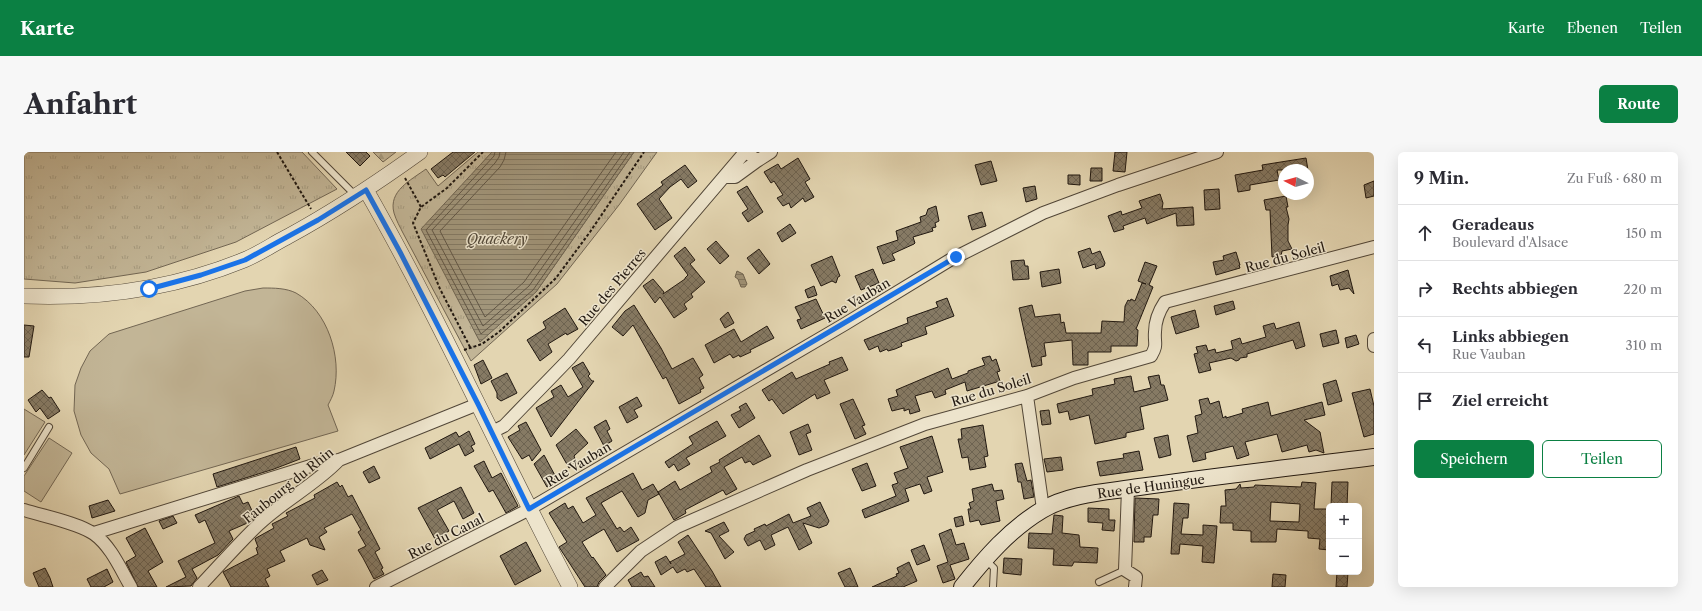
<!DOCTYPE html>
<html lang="de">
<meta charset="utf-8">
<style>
:root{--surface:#fff;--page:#f7f7f7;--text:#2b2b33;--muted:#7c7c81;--line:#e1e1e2;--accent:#0b8043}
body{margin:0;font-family:"Libre Caslon Text",serif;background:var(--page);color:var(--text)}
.controls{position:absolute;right:12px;bottom:12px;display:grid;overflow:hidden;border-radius:6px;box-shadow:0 4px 16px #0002}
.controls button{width:36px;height:36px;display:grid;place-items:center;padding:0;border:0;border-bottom:1px solid var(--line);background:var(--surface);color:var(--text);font:20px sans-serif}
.compass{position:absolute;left:1254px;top:12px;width:36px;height:36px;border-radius:50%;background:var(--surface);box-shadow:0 4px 16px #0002;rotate:276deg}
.stop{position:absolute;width:12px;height:12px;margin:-9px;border:3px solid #1a73e8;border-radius:50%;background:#fff}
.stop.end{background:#1a73e8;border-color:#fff;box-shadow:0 1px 4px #0008}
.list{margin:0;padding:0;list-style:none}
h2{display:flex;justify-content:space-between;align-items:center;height:52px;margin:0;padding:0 16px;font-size:17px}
h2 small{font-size:13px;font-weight:400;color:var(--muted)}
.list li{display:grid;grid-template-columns:26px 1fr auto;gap:12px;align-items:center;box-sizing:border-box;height:56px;padding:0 16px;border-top:1px solid var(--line)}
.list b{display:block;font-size:15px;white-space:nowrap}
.list p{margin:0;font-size:13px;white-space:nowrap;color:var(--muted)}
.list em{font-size:13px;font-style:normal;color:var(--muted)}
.actions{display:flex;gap:8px;padding:12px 16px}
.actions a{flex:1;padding:9px 0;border:1px solid var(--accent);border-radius:6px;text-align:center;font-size:14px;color:var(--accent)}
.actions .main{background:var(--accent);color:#fff}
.icon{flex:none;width:22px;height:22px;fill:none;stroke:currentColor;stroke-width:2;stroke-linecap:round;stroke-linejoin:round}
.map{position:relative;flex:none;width:1350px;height:435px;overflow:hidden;border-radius:6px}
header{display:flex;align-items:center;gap:24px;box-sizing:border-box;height:56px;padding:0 20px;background:var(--accent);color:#fff}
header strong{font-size:19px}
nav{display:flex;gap:22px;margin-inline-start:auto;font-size:14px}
.intro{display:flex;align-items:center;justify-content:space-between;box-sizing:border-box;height:96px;padding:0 24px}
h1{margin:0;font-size:28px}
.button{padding:10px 18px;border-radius:6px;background:var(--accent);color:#fff;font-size:14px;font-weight:700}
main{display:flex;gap:24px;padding:0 24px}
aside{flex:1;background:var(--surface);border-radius:6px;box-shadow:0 4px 16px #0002}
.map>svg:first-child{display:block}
</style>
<header>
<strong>Karte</strong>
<nav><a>Karte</a><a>Ebenen</a><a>Teilen</a></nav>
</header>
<div class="intro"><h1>Anfahrt</h1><a class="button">Route</a></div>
<main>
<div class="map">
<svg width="1350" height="435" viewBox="0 0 1350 435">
<defs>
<pattern id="grass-tufts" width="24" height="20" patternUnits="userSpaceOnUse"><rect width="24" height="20" fill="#c2b596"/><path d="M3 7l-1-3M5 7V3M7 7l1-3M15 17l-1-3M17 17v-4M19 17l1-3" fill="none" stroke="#a69b80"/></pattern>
<pattern id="forest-firs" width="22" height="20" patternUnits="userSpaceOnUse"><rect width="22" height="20" fill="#c2b596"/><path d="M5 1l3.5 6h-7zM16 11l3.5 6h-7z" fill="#a69b80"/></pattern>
<pattern id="water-rules" width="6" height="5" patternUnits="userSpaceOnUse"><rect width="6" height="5" fill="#a1957a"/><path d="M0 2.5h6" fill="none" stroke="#837963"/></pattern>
<pattern id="building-cross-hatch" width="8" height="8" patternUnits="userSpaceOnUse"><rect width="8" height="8" fill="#867a64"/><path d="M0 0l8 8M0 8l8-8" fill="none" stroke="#6d6351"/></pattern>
</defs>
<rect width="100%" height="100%" fill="#e3d5b1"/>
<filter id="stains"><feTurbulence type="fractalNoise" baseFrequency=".005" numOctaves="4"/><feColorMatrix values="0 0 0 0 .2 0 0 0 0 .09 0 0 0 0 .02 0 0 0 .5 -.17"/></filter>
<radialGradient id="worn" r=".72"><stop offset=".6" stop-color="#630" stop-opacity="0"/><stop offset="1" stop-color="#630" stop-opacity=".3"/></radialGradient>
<path fill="url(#grass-tufts)" stroke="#726653" d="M0,0H278L313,37L212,90L122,120L51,131L0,127Z
M454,0H468L450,20L512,140L610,0H633L595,53L533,132L447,209L379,81C376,75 372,68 370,61C364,39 387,28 402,17L414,34Z"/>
<path fill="url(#forest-firs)" stroke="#726653" d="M349,0H372L359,10Z"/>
<path fill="#c2b596" stroke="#726653" d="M239,136C250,136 262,136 272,141C304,159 318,205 310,239C309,244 306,249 304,253L314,279L96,342L85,317L67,301L57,283L50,259L51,233L57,216L66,199L85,182L221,139Z
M0,257L21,270L0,303Z
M25,286L48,301L17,350L0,339V324Z"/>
<path fill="url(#water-rules)" stroke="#6e6350" d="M468,0H610L512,140L456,190L397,77Z
M713,119L719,122L723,132L721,135H717L714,127L711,125Z"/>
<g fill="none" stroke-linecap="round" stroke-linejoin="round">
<path stroke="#615645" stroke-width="1" d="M471,0L470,4L402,78L457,182L509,138L606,0
M476,0L475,5L471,11L408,78L459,174L505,134L600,0
M482,0L480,8L476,15L416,79L461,165L500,130L592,0"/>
</g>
<path fill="url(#building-cross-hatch)" stroke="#211810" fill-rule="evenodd" d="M322,0H342L346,4L336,14Z
M429,0H451L421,25L419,23L414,26L407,17Z
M1091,0H1103L1101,20L1089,19Z
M774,6L786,27L781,30L790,45L781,50L779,46L767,56L765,51L759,54L753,46L759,43L750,29L747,31L740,20L754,12L757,17Z
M1282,6L1284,18H1253L1255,28L1226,33V38L1214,40L1211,23L1239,18L1238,13Z
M967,9L973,29L957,33L951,13Z
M661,13L673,29L664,36L657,27L646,35L635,47L648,66L631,78L613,52L639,33L637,30Z
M1067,16H1078V29H1066Z
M1044,23H1056V33L1044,32Z
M1350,29V44L1342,46L1340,33Z
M723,34L739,60L724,70L718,61L724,57L713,40Z
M1011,34L1013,47L1002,50L999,36Z
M1195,37L1196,57L1181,58L1180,38Z
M1136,42L1139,51L1138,57L1169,55L1170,73L1153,74L1152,61L1123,72L1121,66L1099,74L1100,77L1090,80L1084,64L1097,59L1098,63L1118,56L1115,49Z
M1262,44L1264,55H1262L1265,67L1264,73V89L1268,97L1258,99L1257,104L1248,105L1246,58H1242L1240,48Z
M912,54L915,69L911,71L912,75L908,76L909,79L889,85L891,91L890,92L868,102L871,108L859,112L853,95L874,88L872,79L897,70L896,65L902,63L904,57Z
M958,60L962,74L948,78L944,64Z
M766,72L772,81L758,90L753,81Z
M692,89L705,104L696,112L683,97Z
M661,95L671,108L666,112L681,130L667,142L669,145L660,152L663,157L650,166L636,145L631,151L619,134L629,127L640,140L639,142L661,127V126L664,123L650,104Z
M1066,96L1068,102L1076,99L1081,111L1080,114L1072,117L1071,112L1059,116L1054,100Z
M735,97L746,112L735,122L723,106Z
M1212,100L1216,113H1215L1216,116L1192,123L1189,110L1200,108L1199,104Z
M808,104L816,124L814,125L812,131L808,129L797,134L787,113Z
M1000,108L1001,114H1004L1005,127L989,128L987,109Z
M1121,110L1133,114L1125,133L1129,135L1112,177L1114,178L1113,194H1087V200H1064V213H1049L1048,188L1020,191L1022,204L1017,205L1018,213L1008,215L995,156L1008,153L1011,165L1036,162L1037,171L1040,170L1042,181H1077L1078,169L1100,170L1101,154L1104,148L1106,149L1107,147L1111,149L1118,131L1122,132L1114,129Z
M849,117L855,131L837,138L831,124Z
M1035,117L1037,131L1018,135L1016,120Z
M1324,118L1330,142L1325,136L1316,138L1314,132L1308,134L1306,124Z
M790,134L793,143L784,146L781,138Z
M923,146L930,164L901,175L903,182L877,191L878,194L871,197L864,199L863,197L856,200L854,194L845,198L840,188L884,171L883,166L914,155L912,150Z
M792,147L801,166L777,177L773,168L777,167L771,155Z
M1209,149L1211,157L1192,163L1190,154Z
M610,153L637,196L648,217L669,206L679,223L675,226L680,236L676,238L677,240L655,252L642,225L639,227L609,173L599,184L588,175L601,159Z
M541,156L554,177L543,183L542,181L524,192L528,200L516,209L503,188L522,176L519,170Z
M1171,158L1175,175L1152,182L1147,165Z
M704,160L710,171L701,176L696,167Z
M1275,170L1281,194L1272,197L1269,188L1223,202V205L1216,206L1215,208L1212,209L1207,206L1185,211L1187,218L1175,221L1170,202L1174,201L1172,195L1182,193L1184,199L1191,197L1192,201L1209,197L1207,189L1216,186L1218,192L1242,185L1239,174L1250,171L1252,177Z
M0,173L10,174L5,205H0Z
M743,174L750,186L726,198L727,200L716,205L715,203L709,206L706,202L690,211L681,193L710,177L717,190Z
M1312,178L1315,191L1299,195L1296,182Z
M1332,183L1335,192L1323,196L1321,186Z
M966,204L968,209L972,207L976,219L973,220L976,229L943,239L941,230L921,238L922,242L911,246L908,239L891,244L896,259L886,262L885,257L880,259V256L868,259L864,247L874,244L872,238L924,216L928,227L944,221V219L961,213L958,206Z
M818,205L824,218L800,228L806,241L793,247L791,242L759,262L748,247L745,249L738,238L768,220L772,227L806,212L805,210Z
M459,208L468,226L457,232L450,213Z
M559,210L566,222L564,224L568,229H570L527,285L512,256L530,245L527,239L537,233L544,245L559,235L548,216Z
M483,221L493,241L477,249L473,246V241L467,229Z
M1135,223L1137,233H1140L1144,248L1116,255L1120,277L1102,281V285L1071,292L1065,263L1046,268L1044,259L1035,261L1033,252L1069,243L1068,237L1091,232L1090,227L1107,224L1110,240L1127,236L1124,225Z
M1312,228L1318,249L1304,253L1299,232Z
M1346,237L1350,254V282L1340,285L1328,241Z
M18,238L25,246L27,245L36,259L24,267L16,256L12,260L4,248Z
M613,245L618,254L610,258L614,265L603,271L595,255Z
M1184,246L1186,252L1195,249L1199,266L1202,264V266L1219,261L1218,257L1244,250L1247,264L1298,250L1301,263L1280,268L1296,280L1300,301L1292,298L1285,300L1283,293L1258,300L1253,282L1221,290L1225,303L1213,307L1209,294L1181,301L1182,307L1169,310L1163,284L1174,281L1171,264L1178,262L1175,248Z
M829,247L841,273L838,274L842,282L831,287L816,252Z
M722,251L731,266L715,276L707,263L717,258L715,255Z
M1025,258L1027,272L1018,273L1016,259Z
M582,268L586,277L583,279L588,289L580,294L570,275Z
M693,269L702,284L662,306L666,312L654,319L650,312L645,316L641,310L669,292L665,285Z
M502,270L517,298L508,309L505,303L498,307L484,285L496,278L494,274Z
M784,272L787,280L782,282L788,298L775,303L766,280Z
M959,273L964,304L960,305L962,315L946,318L944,305L938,306L934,287H938L937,277Z
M552,277L564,291L550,304L553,312L545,316L532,293Z
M445,279L451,292L447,294L450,299L441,304L435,292L406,307L401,296L432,280L435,285Z
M735,283L747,304L729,313L726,309L721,311L718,305L700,315L713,337L702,343L699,338L661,358L662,361L650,368L634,340L651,329L656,338L688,320L686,315L696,310L695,308Z
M1144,283L1147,303L1135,306L1130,286Z
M908,284L919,320L903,325L908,339L900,342L896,332L881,337L885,349L841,366L838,358L872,344L868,333L874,331L870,321L884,316L876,295Z
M272,295L276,307L250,317L193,335L189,322Z
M1115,299L1119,318L1076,324L1073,310L1100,306L1099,302Z
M520,303L534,329L523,335L510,312Z
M1037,305L1039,318L1023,320L1020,307Z
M460,309L468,326L477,321L494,354L482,361L469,338L465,340L450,314Z
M843,311L852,334L838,339L828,317Z
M998,311L1003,329L1007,328L1010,345L1000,347L997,330H994L991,312Z
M350,314L356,326L345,331L339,320Z
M609,321L618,338L629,332L635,342L624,348L621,361L614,365L598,339L577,351L593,377L596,375L600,380L607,375L615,388L593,400L580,377L558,390L568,406L569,405L582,423L575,430L573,435H561L535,395L543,390L525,361L541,351L544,357L549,354L559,371L572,363L562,346Z
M313,330L316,335L318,333L324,345L328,343L352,389L356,397L351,400L359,416L357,417L360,422L350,427L339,406L334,398L342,394L334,380L337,378L328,362L300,376L303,380L295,385L301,398L286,393L283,386L256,399L261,409L243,417L246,424L241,427L245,435H207L199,420L234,402L232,396L234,395L231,387L232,386L250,376L248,372L264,364L262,361L291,346L290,343Z
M1278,330L1292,331L1290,357H1305V398L1295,397L1296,387L1284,386V379L1253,377L1252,390H1227V379L1209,378V371H1196L1197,354H1202L1201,338L1212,337L1216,332L1217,336L1230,335L1231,333L1277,335ZM1247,350L1276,352L1275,370L1246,369Z
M1308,330H1324L1323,354H1307Z
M968,332L970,339L978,338L980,347L972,349L976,369L957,373L955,368L946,370L944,357H947L945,351L950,349L948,337Z
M437,335L450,361L439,367L430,349L413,358L425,379L411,387L394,356Z
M215,344L219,352L224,350L231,365L228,369L205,379L209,387L194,403L168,417L173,426L167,434L142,435L162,425L154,409L191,391L181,368L175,371L171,363Z
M1111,346L1135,347L1134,363H1129L1127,385H1120V390H1110Z
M84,348L91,359L68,366L65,354Z
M796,350L805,369L803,373L795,376L779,371L788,391L775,398L764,375L747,383L751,393L741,398L736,388L724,394L720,387L722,383L731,379L730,377L741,372L742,374L765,362L769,371L787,364L783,356Z
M1150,351L1165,352L1164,366H1159L1157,382L1179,383V373L1193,374L1190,411L1178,410L1179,394L1156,392L1155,402H1147Z
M1064,356L1085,357V368H1091L1090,379L1078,378L1079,371L1064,370Z
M1030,363L1039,364L1038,381L1055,383L1056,395L1074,396L1073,411L1050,410L1048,414L1029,413L1030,397L1004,396L1005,381L1028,382Z
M149,364L153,371L139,377L135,369Z
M938,364L940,373L932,375L930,366Z
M700,370L705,379L695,384L710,400L701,407L687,381L681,379Z
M121,376L139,410L124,419L133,435H114L102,410L112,404L102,386Z
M927,377L932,393L940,391L945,407L926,413L931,427L919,431L913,414L924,410L915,382Z
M664,383L688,419L697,435H682L670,417L663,420L661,417L653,421L649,415L637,423L631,410L642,404L647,412L646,410L661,402L654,390Z
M502,390L517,419L491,433L476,404Z
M900,393L906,408L893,413L887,398Z
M980,406L998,407L997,423L979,421Z
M885,410L893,429L879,435H848L873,424L872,422L875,421L873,416Z
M21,416L26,426L29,435H15L9,421Z
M826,416L830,425L834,435H821L814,421Z
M83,417L89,430L80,435H67L63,427Z
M298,418L304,428L293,433L288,423Z
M617,420L620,425L624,424L631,435H608L604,428Z
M1313,420H1324L1323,435H1312Z
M1249,422L1262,423L1261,435H1248Z"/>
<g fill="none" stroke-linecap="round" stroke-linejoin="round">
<defs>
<path id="service" d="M288,0L331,43
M0,316L25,275
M962,408L970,416L969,435
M1075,430L1101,418"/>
<path id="minor" d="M733,9L747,0
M700,25H711L733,9L723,0
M1350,187V194
M1003,244L1019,357
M468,280L480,274L545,207L721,0
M1104,337L1101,418L1112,425L1111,435
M0,358C19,364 55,371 70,382C87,394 97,418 107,435
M70,381L293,312L315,308
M175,435C195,414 214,392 234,373C259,349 291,333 315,308L454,252
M352,435L500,360L821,172L926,108L1019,61L1094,33L1193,0
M581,435L617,399L653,375L783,318L901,272L1003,244L1050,226L1127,204C1134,192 1130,192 1131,180C1131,169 1135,159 1141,150L1350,95"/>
<path id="tertiary" d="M342,38C416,167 477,304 546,435
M0,144C76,147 149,137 220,108C235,102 249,92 263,85C309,60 353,31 396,0"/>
<path id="secondary" d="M938,435C961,406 986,377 1018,358C1047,341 1083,340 1115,335C1193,324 1272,315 1350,305"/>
</defs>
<use href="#service" stroke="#524738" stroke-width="8"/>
<use href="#minor" stroke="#524738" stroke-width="14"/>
<use href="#tertiary" stroke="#524738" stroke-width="16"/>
<use href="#secondary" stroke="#211810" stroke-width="18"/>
<path stroke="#211810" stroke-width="2" stroke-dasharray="3 2" stroke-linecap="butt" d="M253,0L287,57
M381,26L397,55
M446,195L416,137L389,71L397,55L423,36L459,0
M440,198L458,192L475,180L532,126L566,80L620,0"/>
<use href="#service" stroke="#ede4cc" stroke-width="6"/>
<use href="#minor" stroke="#ede4cc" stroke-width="12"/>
<use href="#tertiary" stroke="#ede4cc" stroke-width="15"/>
<use href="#secondary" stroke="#ede4cc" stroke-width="16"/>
</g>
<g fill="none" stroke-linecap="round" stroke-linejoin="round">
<path stroke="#1a73e8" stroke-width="5" d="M125,137L177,123L221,108L294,68L342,38L376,100L454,252L505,357L932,105"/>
</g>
<g text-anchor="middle" stroke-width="3" stroke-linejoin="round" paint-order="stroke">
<g font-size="13" fill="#211810" stroke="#ede4cc">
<text transform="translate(1261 105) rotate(-15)" y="5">Rue du Soleil</text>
<text transform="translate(588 135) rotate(-50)" y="5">Rue des Pierres</text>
<text transform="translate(833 148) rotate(-31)" y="5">Rue Vauban</text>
<text transform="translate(967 238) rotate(-17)" y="5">Rue du Soleil</text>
<text transform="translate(554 312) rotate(-31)" y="5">Rue Vauban</text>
<text transform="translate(264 333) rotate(-39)" y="5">Faubourg du Rhin</text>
<text transform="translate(1127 334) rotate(-8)" y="5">Rue de Huningue</text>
<text transform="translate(422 384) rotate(-27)" y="5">Rue du Canal</text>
</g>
<g font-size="14" font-style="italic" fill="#544a3a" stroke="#ede4cc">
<text x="473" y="92">Quackery</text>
</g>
</g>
<rect width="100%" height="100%" filter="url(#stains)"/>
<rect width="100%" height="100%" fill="url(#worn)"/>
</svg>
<div class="controls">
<button>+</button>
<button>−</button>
</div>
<svg class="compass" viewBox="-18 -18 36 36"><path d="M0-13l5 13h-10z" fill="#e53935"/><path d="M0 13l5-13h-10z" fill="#7c7c81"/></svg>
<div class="stop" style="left:125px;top:137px"></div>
<div class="stop end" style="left:932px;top:105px"></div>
</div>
<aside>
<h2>9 Min.<small>Zu Fuß · 680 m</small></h2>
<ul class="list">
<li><svg class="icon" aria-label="ahead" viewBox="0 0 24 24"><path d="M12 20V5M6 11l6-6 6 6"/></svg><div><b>Geradeaus</b><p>Boulevard d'Alsace</p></div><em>150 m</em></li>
<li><svg class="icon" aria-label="right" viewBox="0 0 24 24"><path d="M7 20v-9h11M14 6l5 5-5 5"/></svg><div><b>Rechts abbiegen</b></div><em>220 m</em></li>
<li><svg class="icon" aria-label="left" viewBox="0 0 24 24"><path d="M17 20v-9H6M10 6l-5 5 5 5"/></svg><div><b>Links abbiegen</b><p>Rue Vauban</p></div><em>310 m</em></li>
<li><svg class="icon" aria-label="arrive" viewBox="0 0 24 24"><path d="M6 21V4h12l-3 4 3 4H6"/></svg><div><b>Ziel erreicht</b></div></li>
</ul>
<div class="actions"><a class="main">Speichern</a><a>Teilen</a></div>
</aside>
</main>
